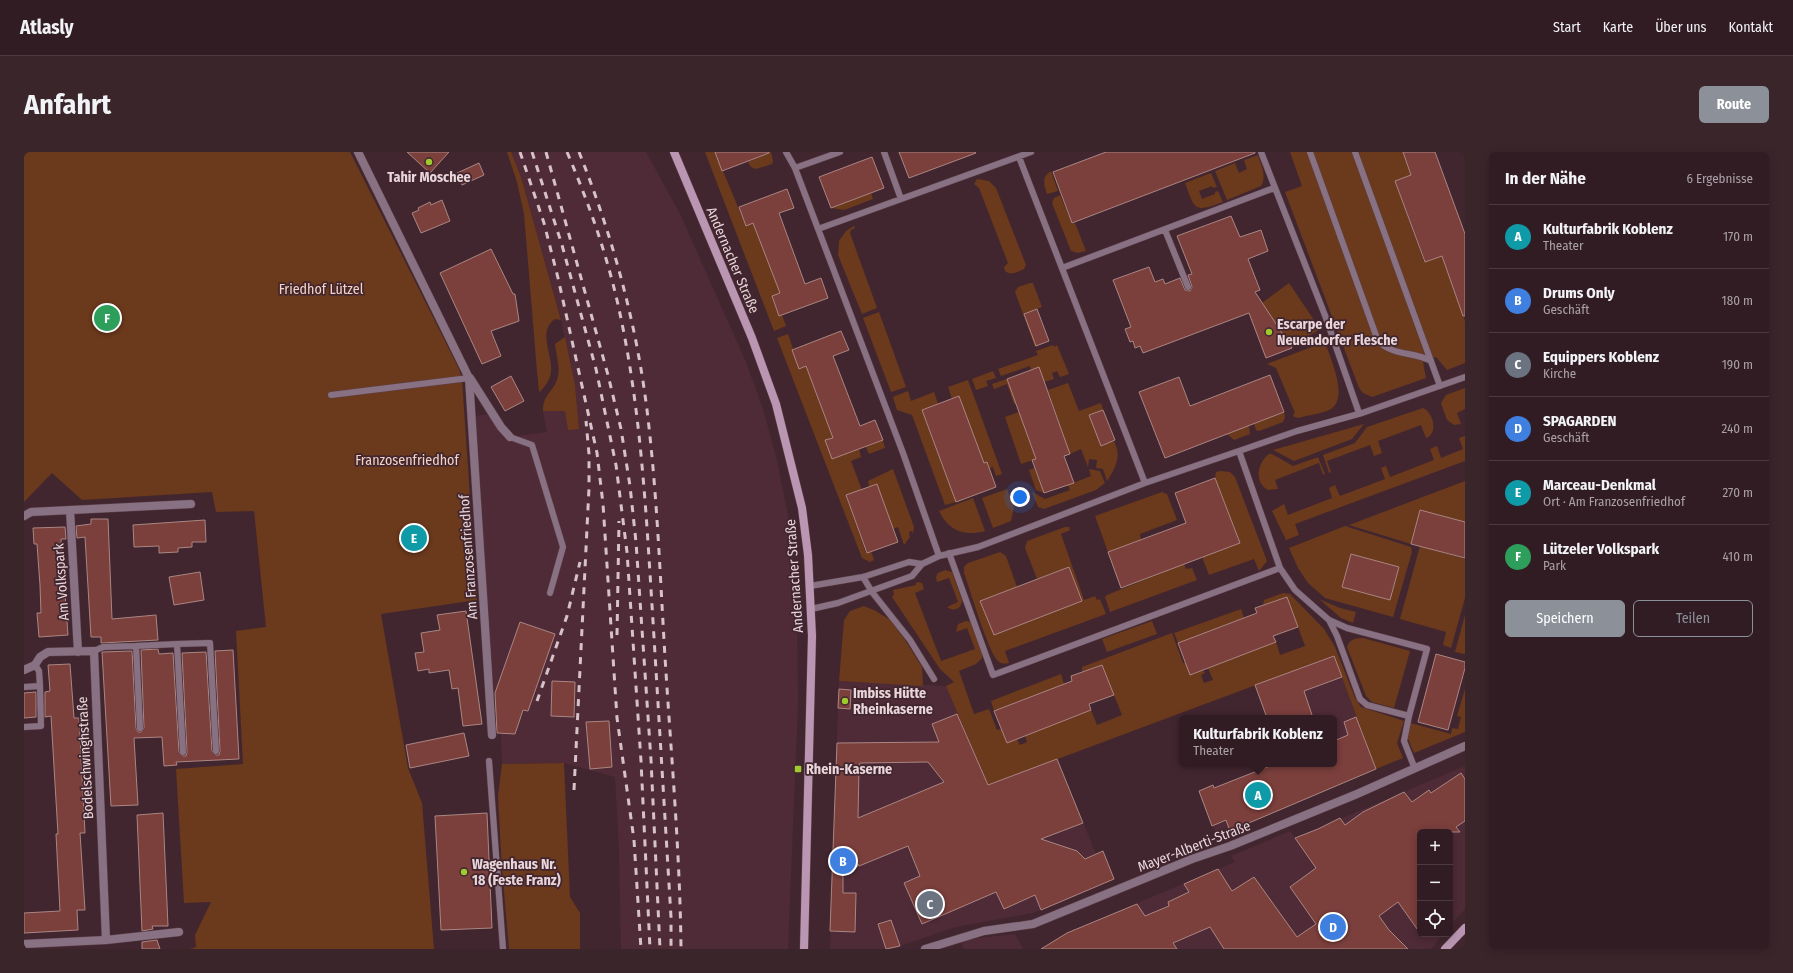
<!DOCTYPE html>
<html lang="de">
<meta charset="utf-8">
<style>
:root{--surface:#321c23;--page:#3a252b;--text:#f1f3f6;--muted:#a8a1a6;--line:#4d3a41;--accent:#8c9099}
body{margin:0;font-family:"Fira Sans Condensed",sans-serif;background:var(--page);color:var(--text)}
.controls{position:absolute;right:12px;bottom:12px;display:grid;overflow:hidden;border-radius:6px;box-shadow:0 2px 10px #0003}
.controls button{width:36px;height:36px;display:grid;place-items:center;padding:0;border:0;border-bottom:1px solid var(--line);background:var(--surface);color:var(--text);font:20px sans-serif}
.you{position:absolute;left:996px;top:345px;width:14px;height:14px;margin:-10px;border:3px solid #fff;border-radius:50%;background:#1a73e8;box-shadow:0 0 0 6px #1a73e833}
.badge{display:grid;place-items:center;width:26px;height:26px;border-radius:50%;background:var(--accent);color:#fff;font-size:13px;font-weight:700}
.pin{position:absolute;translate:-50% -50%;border:2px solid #fff;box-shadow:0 1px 4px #0006}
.popup{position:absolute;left:1155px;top:563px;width:158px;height:52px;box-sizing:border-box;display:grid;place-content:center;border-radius:6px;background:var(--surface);filter:drop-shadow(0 1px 3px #0005);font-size:13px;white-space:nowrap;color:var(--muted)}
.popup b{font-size:15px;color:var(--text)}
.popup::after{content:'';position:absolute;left:50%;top:100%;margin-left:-8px;border:8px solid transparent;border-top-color:var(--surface)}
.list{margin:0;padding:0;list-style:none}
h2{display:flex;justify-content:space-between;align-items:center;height:52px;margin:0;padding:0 16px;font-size:17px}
h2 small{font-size:13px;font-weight:400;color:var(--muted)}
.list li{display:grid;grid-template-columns:26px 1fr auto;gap:12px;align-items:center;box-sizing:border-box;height:64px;padding:0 16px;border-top:1px solid var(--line)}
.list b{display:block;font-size:15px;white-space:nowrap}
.list p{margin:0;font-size:13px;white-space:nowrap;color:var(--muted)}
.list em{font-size:13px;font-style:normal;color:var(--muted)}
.actions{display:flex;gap:8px;padding:12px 16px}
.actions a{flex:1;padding:9px 0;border:1px solid var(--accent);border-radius:6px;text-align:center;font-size:14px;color:var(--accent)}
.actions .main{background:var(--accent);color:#fff}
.icon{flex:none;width:22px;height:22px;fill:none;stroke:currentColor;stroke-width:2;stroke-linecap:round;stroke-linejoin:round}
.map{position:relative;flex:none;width:1441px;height:797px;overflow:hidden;border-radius:6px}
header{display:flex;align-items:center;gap:24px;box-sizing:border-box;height:56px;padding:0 20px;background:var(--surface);border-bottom:1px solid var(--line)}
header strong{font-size:19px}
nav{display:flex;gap:22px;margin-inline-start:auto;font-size:14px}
.intro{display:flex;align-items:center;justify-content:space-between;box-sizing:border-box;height:96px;padding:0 24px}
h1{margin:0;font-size:28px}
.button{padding:10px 18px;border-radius:6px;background:var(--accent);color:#fff;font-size:14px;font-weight:700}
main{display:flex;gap:24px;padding:0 24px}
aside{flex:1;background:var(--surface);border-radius:6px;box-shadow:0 2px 10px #0003}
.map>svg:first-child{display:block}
</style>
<header>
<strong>Atlasly</strong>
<nav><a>Start</a><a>Karte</a><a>Über uns</a><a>Kontakt</a></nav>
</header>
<div class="intro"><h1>Anfahrt</h1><a class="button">Route</a></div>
<main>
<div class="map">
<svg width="1441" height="797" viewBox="0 0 1441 797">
<rect width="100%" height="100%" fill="#42262f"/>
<path fill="#4f2b37" d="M487,0H622L656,62L722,210L739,257L753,308L766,374L773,443L774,552L764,797H597L595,697L591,625L540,611L478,612L477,585L468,518L452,264L464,262L480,286L523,280L519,259H541L555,277L551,233L536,163L497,25Z
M1310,504L1352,617L1193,684L1175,639L1189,633L1191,636L1251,612H1310V566H1243L1231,533Z
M815,529L922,534L964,633L1033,607L1072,702L1079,699L1091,727L1009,761L932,775L867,797H806Z
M1441,614V757L1426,774V680H1396V782H1419L1407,797H1052L1042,781L1211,710L1207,704L1266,679L1271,686Z
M991,782L999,797H940L936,788Z"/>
<path fill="#6b391c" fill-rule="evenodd" d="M0,0H326L435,217L438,227L453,448L357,462L384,616L398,651L410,797H166L172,795L171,783L187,750L160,751L152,617L219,612L212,479L242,475L230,359L192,360L188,340L58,348L28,321L0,350Z
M483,0H487L497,25L537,168L531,167C513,180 529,202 527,220C526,228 521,234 516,240L515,239L513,219L500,62L493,30Z
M681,0H691L722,74L729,71L756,141L748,145L755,164L758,163L762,174L750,179Z
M747,0L749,9L748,12L732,17L727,15L724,10Z
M1266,0H1379L1387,23L1371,29L1400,110L1418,104L1441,169V211L1423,218L1412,205L1399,210L1402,226L1348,245L1339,241L1335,236L1261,40L1278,34Z
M1234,3C1237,13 1243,24 1237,34L1203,48L1191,19L1211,11L1215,21L1223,17L1220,8Z
M1027,19L1034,39L1023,42C1020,33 1017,25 1027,19Z
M1187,21L1193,35L1189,36L1188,34L1175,39L1178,47L1191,42V40L1194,39L1199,50C1170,61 1171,58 1161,31Z
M953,27L965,29L972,36L1002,113L1000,117C994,120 986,124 981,119L980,115L984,111L955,36L950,32Z
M847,41L849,47L820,58L807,56Z
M1036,43L1048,72L1051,71L1062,99L1054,101L1047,99L1028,51L1030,46Z
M830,74L831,76L827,78L826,81L853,156L838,162L814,103L815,89L822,79Z
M1006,131H1009L1018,155L1000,162L1012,194L1011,195L991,140L994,135Z
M1265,131L1296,177L1268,195L1238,151Z
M855,160L882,235L867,240L839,166Z
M764,182L776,217L782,214L809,286L801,288L808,307L835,297L837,305L827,309L838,338L822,344L842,401L847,399L850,408L846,410L838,406L753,186Z
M541,185L551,233L555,277L544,278L541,259H519C519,241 530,241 534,224C536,215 532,202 531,192Z
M1301,190C1306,206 1325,245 1307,257C1298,262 1284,263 1274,266L1270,265L1269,262L1271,261L1252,216L1243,212Z
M1029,193L1030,195L1033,193L1045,222L1036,225L1033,219L1028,221L1030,227L1020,230L1007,218L1006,214L977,224L974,217L1014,203L1012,199Z
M969,219L972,226L962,229L964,234L952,238L948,227Z
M983,227L992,251L990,252L983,232L970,237L968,232Z
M944,228L978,322L972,324L969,315L966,316L963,310L960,311L935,245L928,247L924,235Z
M1044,231L1055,259L1077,251L1079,258L1065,263C1088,285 1106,296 1083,329L1079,317L1072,316L1073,308L1065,307L1064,315L1057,297L1046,302L1024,238Z
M1441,236V257L1433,261L1437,272L1430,273L1423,268L1417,251L1422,243Z
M884,239L887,249L910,240L914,252L898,258L932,350L921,353L888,263L873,258L869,245Z
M1399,256C1409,260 1415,281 1402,286L1397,273L1354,289L1358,301L1350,304L1346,293L1303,309L1307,320L1305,321L1299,303L1331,291L1343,275Z
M995,260L1012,307L997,312L981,265Z
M1260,260L1261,265L1259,270L1235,279L1232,278L1230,272Z
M1340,272L1328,287L1270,309L1249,298Z
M1225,273L1226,282L1210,288L1203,282Z
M1441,284V309L1271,372L1275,383L1262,388L1248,359L1260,352L1264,363L1308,346L1305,336L1311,333L1316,344L1361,327L1357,316L1362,314L1366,325L1410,308L1406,297L1413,294L1417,306L1439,297L1435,286Z
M859,288L861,296L845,302L842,295Z
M1245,302H1248L1269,314L1294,305L1301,322L1299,323L1295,311L1251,328L1254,337L1244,338C1229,330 1234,310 1245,302Z
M1010,316L1020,341L1012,338L1005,318Z
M869,317L890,375L889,382L888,379L885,380L886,385L880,393L874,375L869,377L845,335L844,329Z
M1065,317L1076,319L1081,331L1072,338L1020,357L1014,355L1008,340L1021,347L1046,338L1044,333L1067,324Z
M1197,319L1206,320L1211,325L1243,409L1235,419L1230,407L1185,423L1178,405L1216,391L1191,326L1192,320Z
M1441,329V370L1396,358L1387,392L1325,373Z
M983,337L990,355L987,369L969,376L958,346Z
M1138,340L1143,342L1153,368L1116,382L1117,388L1084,400L1071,364Z
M949,346L961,379C940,385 924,378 915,359Z
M1321,374L1387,395L1388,400L1369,465L1301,446L1284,431L1274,416L1265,396ZM1327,402L1375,415L1366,448L1318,435Z
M1041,375H1045L1046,378L1037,382L1060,448L1071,444L1073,448L1076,447L1082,462L981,499L985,511C981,512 977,512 974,509C964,500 946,437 940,421V415L944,411L976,400L982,404L993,435L956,449L970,483L1058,449L1045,415L1013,427L1001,396L1003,389Z
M1396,394L1441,407V446L1427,496L1419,493L1422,480L1376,467Z
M1160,412L1162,417L1168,416L1173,428L1086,460L1081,445L1083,443Z
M921,418L928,420L938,448C938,457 929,460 923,455L934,450L925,426L913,430L912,425L914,421Z
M894,430L898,431L900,437L891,441L917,509L951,497L943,476L932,480L934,472L942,469L947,470L958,500V506L952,512L935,519L950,562L965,557L973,578L978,577L983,591L993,587L996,593L1003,590L1001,584L1067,558L1073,573L1098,563L1078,513L1058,520V515L1148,481L1159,511H1161L1167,523L1179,518L1181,521L1177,523L1180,531L1189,528L1184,516L1252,490L1256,503L1281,494L1263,445L1239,453L1240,448L1259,441L1266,442L1300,477L1311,495L1331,546L1337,555L1380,569L1373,591L1379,606L1352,617L1310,504L964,633L922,534L930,530L916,517L868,445L870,442L869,438L892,433V431Z
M1295,447L1316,456L1332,460L1329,471L1317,466Z
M840,454L852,459L866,468L881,488L898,515L899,534L815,529L820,468L826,459Z
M1217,457L1220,466L1154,491L1150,481Z
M1441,463V502L1431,500Z
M1128,469L1133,482L1083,500L1078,487Z
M1339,486L1386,499L1370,556L1348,550L1342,544L1323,495C1326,487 1331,486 1339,486Z
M1037,522L1040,532L970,559L967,549Z
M1441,537V580L1390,601L1384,587L1386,571L1427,582L1428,576L1434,577L1437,565L1433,564Z
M540,611L546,745L556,761V797H485L478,717L474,644L478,612Z"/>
<path fill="#7b3f3c" stroke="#aa8683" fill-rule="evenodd" d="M383,0H425L406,21Z
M691,0H745V1L698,19Z
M875,0H951L952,1L885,26Z
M1082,0H1231V1L1048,71L1029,20Z
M1379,0H1411L1441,82V164H1439L1418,104L1401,110L1371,29L1387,23Z
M848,5L860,36L807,56L795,25Z
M455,11L460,23L438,33L433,21Z
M763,37L770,56L755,61L781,132L797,126L804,146L755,164L748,144L756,141L729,71L722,74L715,55Z
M418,48L426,69L397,81L388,61L395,58L394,56L406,50L407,53Z
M1207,64L1216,85L1237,78L1244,99L1224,107L1236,138L1231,140L1268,196L1242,206L1225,161L1119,201L1116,194L1111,196L1109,189L1106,190L1101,177L1107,175L1089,128L1125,115L1131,130L1139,127L1141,132L1156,126L1161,138L1166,139L1168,135L1164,123L1168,122L1153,84Z
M467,97L489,142H491L495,169L467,179L477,204L458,212L416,121Z
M1013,157L1025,189L1012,194L1000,162Z
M817,179L825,198L809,204L836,274L851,268L859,288L808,307L801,288L809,286L782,214L775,217L768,198Z
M1015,215L1046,302L1040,304L1050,331L1020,341L1008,308L1012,307L983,227Z
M1246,223L1260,260L1141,306L1115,240L1155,225L1166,254Z
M487,224L500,249L481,259L467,235Z
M935,244L960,311L963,310L972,335L932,350L898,258Z
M1079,258L1091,288L1077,294L1065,263Z
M1191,326L1216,391L1097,436L1084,400L1162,371L1151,341Z
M853,332L874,390L843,401L822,343Z
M1396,358L1441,370V406L1387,392Z
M67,367H84L88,467L132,463L134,488L77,491V485H67L61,385L53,386L52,374L67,372Z
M181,368L182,390H168V395L154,396V400L135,401V394L110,395L109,373Z
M41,375L42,387H37L44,483L15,485L13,461H17L16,433L13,392H10L9,376Z
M1327,402L1375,415L1366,448L1318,435Z
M1045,415L1058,449L970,483L956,449Z
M176,420L180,448L150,453L145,425Z
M1263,445L1274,475L1249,484L1252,490L1166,523L1154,491L1233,461L1231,456Z
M442,459L458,572L439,574L434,536L428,537L425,518L405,521V517L394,519L391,501L400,500L397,481L416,478L413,463Z
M496,470L531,482L504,559L499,558L491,582L473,581L471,541Z
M134,497L135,502L149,501L155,600L159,604H162L163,600L158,501L182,500L188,599L192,603H195L196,599L191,499L209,498L215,607L152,610L153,613L140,614L138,585L110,586L114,653L87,654L78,500L108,499L112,576L114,580H117L120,576L117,498Z
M1412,502L1441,510V516L1424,578L1394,570Z
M1310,504L1318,525L1280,539L1289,566H1243L1231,533Z
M46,512L50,566H55L61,681H56L61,758H53L54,778L0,781V761L36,759L32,682H34L27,564L21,565V540L26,539L24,513Z
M1078,513L1090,543L1065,552L1067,558L983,591L970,559L1048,529L1047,524Z
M528,529L551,530L550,565L527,564Z
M815,537L827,538L826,557L814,556Z
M12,540V565L0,566V541Z
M933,562L964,633L1033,607L1059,671L1017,687L1053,699L1061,707L1079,699L1090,727L1017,758L1011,743L980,757L972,740L898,772L880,731L896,724L884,694L835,714L834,712V714L819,720V741H832L831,780L806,779L813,591L915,590L908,572ZM904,610L920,630L834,666L835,615L836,611Z
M1332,565L1352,617L1206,679L1202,668L1188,674L1175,639L1189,633L1190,636L1251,612H1310V589L1324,583L1320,570Z
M585,569L588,615L566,617L562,570Z
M440,581L445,604L386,616L382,593Z
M1437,621L1441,627V669L1432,675L1436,680H1396V781L1374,750L1355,764L1365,778L1384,797H1200L1186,775L1149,791L1153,797H1017L1043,781L1113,752L1121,764L1145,754L1144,750L1165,740L1160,732L1194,717L1208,739L1230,725L1273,785L1292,772L1266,735L1292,716L1271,686L1294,677L1316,666L1321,673L1339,660L1380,640L1388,650L1405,638L1407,641Z
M139,661L144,774H128L129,777L118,779L113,663Z
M463,661L468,776L417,778L411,664Z
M867,768L876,794L862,797L854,772Z
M133,788L136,797H118V790Z"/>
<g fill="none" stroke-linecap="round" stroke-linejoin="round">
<defs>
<path id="lane" d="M762,0L771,16L879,301L915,404
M860,0L877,47
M1237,0L1302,166L1335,261
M1286,0L1354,189C1371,205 1389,199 1407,209
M1331,0L1416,234
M995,5L1121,331
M771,16L816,0
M794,77L1007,0
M1141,78L1164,135
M1038,116L1250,36
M307,243L445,226
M486,285L508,293L539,395L526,441
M925,401L969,523L1256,416L1215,299
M1256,416L1271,438L1305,468L1323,476L1403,497L1385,564L1343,553L1336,547L1313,484L1305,468
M839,425L848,440L886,488L910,527
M786,434L839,425L885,410L898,412
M787,457L814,451L888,424L898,412L915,404L954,395L1121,331L1215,299L1273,279L1338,261L1441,225
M153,492L186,491L192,599
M112,494L153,492L159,600
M70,499L79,495L112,494L116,576
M0,535L16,534L15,519L11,513
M1385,564L1380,589L1391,617
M0,575L17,574L16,534
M465,609L479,797"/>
<path id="street" d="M334,0L445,226L468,583
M446,226L477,275L486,285
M46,358L54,500
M0,364L7,360L167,352
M0,518L11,513L16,505L24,500L70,499L82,788
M0,792L82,788L155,780
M901,797L960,779L1009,772L1168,707L1206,694L1333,642L1441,594"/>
<path id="secondary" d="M650,0L728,186L752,252L778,356L784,403L788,484L780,797
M1421,797L1441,776"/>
</defs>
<use href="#lane" stroke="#5d424b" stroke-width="7"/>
<use href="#street" stroke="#5d424b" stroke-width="9"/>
<use href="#secondary" stroke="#5d424b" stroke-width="9"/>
<use href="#lane" stroke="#887183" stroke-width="6"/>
<use href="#street" stroke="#887183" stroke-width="8"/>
<use href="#secondary" stroke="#ba96b2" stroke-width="8"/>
<path stroke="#d6c2c7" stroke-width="3" stroke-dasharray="7 7" stroke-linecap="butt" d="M496,0L520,71L534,126L573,301L579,352L593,566L610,688L617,797
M508,0L538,93L572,217L592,313L603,400L617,609L626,797
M522,0L584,223L597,277L606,334L612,390L627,608L636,797
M543,0C563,47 580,94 592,144C617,250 622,360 629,469C635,568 641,666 647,765V797
M555,0C588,83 612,169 623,258C633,340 636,423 641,505C647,602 656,700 657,797
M593,483L595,369
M513,549L543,464L556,410
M550,638L565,336V302L562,269"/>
</g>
<g fill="#9eca2f" stroke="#42262f" stroke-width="1.5">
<circle cx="405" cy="10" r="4"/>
<circle cx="1245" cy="180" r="4"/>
<circle cx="821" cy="549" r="4"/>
<rect x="770" y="613" width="8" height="8" rx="2"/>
<circle cx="440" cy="720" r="4"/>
</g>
<g text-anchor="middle" stroke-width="3.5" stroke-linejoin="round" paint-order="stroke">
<g font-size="14" font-weight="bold" fill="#e9d6db" stroke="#42262f" text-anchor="start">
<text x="405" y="30" text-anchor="middle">Tahir Moschee</text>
<text x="1253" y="177">Escarpe der<tspan x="1253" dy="16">Neuendorfer Flesche</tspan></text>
<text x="829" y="546">Imbiss Hütte<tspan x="829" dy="16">Rheinkaserne</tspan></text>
<text x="782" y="622">Rhein-Kaserne</text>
<text x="448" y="717">Wagenhaus Nr.<tspan x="448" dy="16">18 (Feste Franz)</tspan></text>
</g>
<g font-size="14" fill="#e9d6db" stroke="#42262f">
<text transform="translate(709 108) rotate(67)" y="5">Andernacher Straße</text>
<text transform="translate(444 405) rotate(-94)" y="5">Am Franzosenfriedhof</text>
<text transform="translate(770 424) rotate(-94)" y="5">Andernacher Straße</text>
<text transform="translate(37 430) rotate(-94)" y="5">Am Volkspark</text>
<text transform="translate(61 606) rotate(-93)" y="5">Bodelschwinghstraße</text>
<text transform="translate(1170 694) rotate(-21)" y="5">Mayer-Alberti-Straße</text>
</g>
<g font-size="14" fill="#f5d3c1" stroke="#42262f">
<text x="297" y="142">Friedhof Lützel</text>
<text x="383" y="313">Franzosenfriedhof</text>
</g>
</g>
</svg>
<div class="controls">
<button>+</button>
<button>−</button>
<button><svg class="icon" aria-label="locate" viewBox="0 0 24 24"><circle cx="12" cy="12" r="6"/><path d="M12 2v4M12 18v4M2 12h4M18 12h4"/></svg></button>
</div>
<div class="you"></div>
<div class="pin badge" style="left:1234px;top:643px;background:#0f9aa8">A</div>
<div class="popup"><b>Kulturfabrik Koblenz</b>Theater</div>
<div class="pin badge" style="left:819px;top:709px;background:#3f7fe0">B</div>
<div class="pin badge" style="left:906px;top:752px;background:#6b7280">C</div>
<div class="pin badge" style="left:1309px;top:775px;background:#3f7fe0">D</div>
<div class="pin badge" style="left:390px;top:386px;background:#0f9aa8">E</div>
<div class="pin badge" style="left:83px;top:166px;background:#2e9e5b">F</div>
</div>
<aside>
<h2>In der Nähe<small>6 Ergebnisse</small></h2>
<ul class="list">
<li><span class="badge" style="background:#0f9aa8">A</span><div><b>Kulturfabrik Koblenz</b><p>Theater</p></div><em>170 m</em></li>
<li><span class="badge" style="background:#3f7fe0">B</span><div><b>Drums Only</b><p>Geschäft</p></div><em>180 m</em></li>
<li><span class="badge" style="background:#6b7280">C</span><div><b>Equippers Koblenz</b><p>Kirche</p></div><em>190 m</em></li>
<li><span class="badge" style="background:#3f7fe0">D</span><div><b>SPAGARDEN</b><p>Geschäft</p></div><em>240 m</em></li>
<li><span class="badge" style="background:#0f9aa8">E</span><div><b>Marceau-Denkmal</b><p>Ort · Am Franzosenfriedhof</p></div><em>270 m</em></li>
<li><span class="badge" style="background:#2e9e5b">F</span><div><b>Lützeler Volkspark</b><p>Park</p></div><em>410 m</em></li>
</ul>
<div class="actions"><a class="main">Speichern</a><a>Teilen</a></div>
</aside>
</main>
